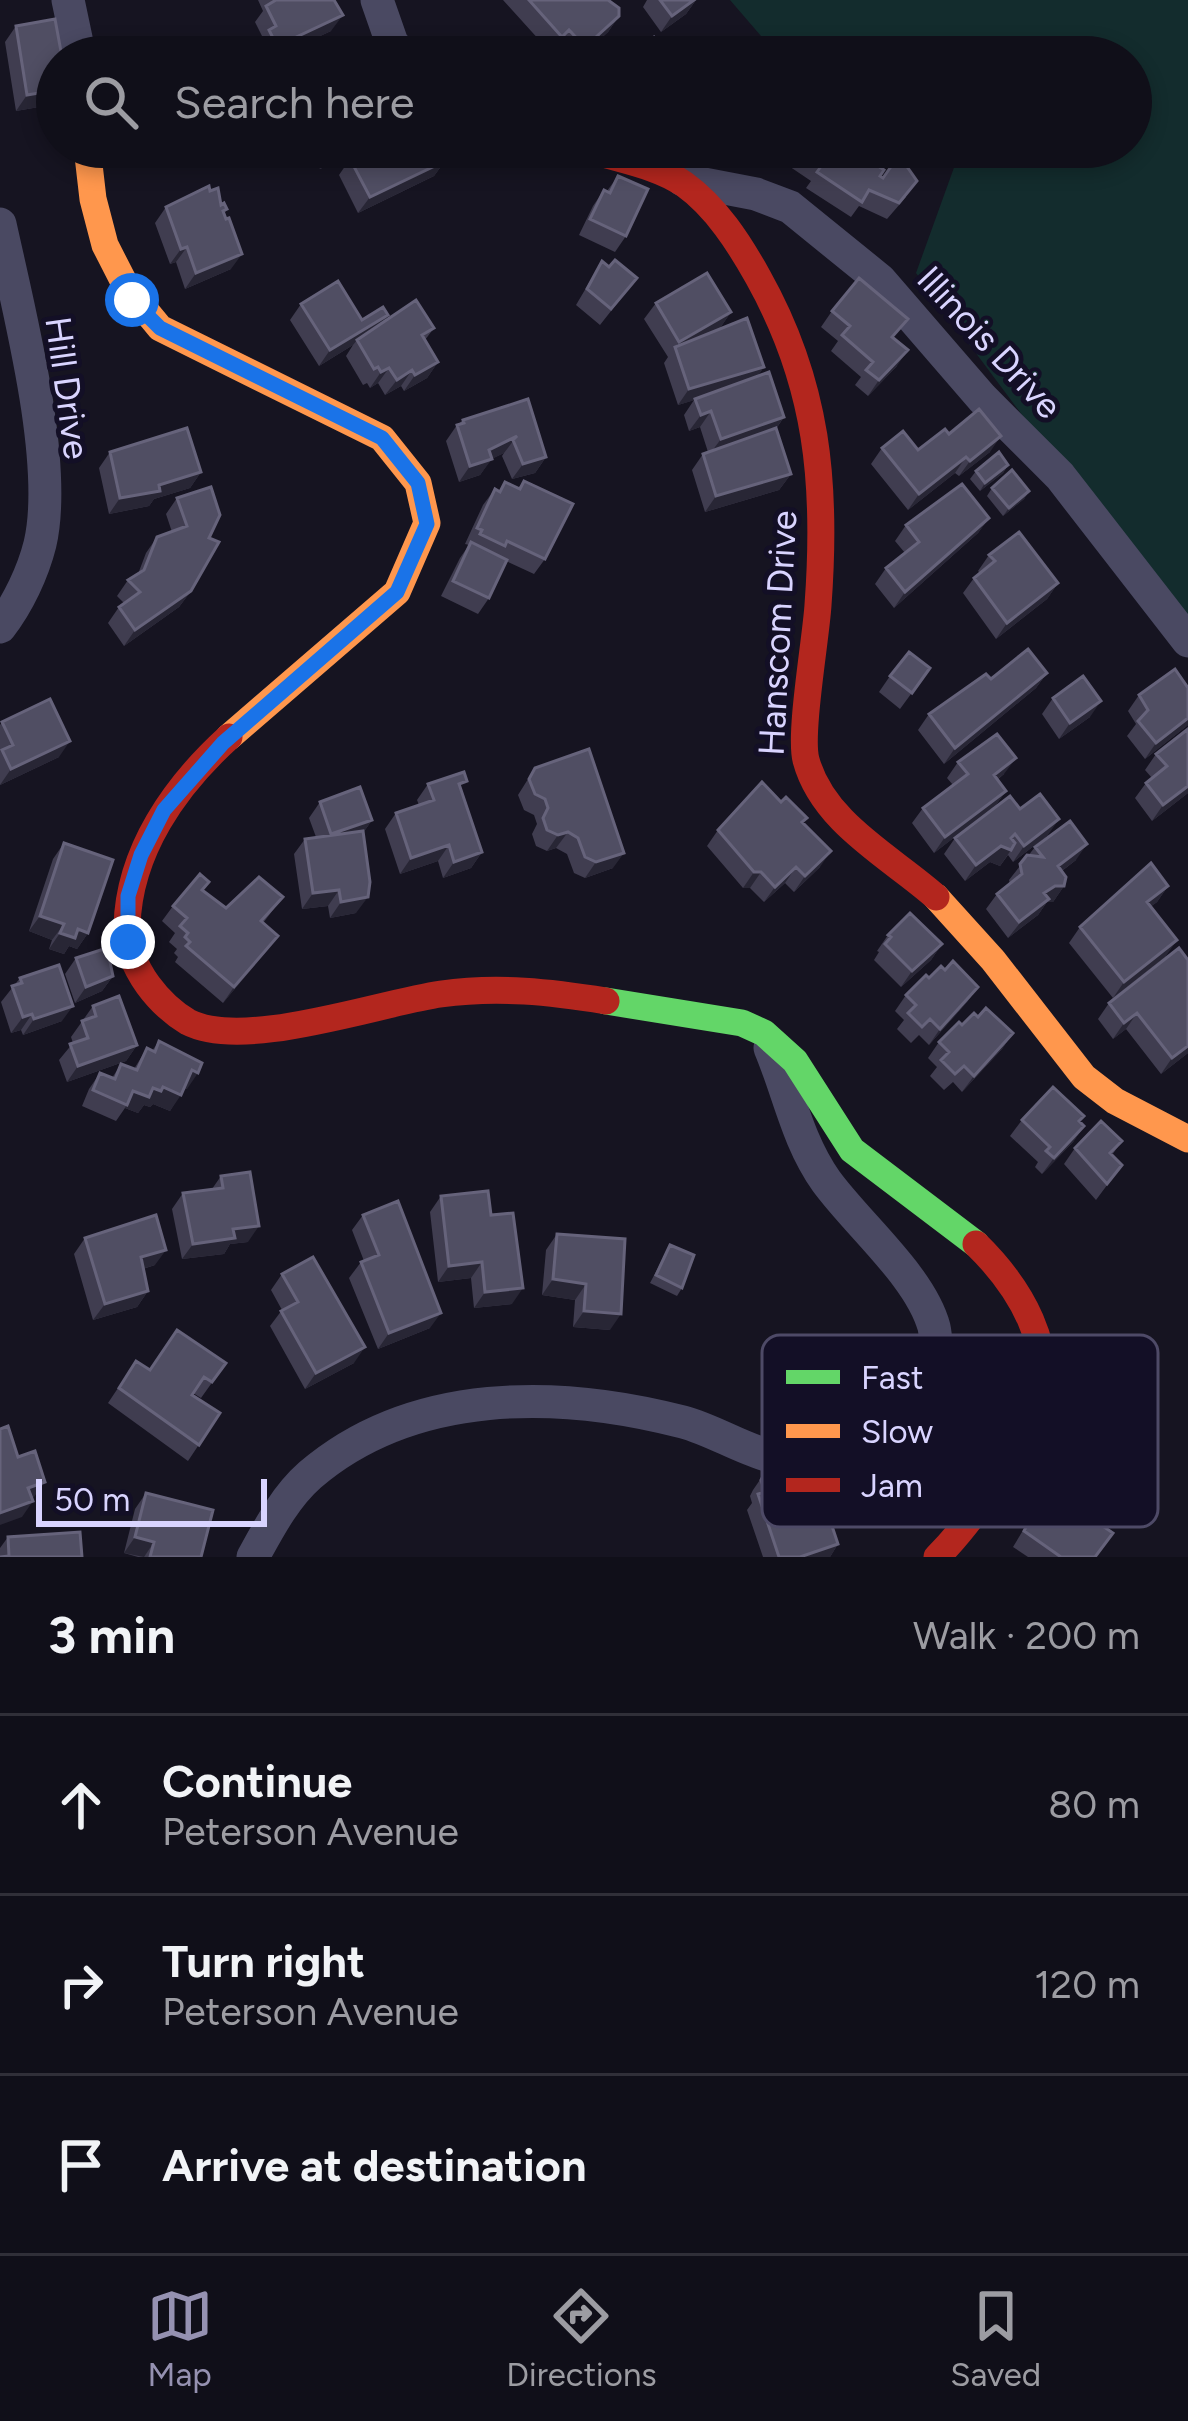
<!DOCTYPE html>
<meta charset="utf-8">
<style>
:root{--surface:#100f19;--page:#1e1d26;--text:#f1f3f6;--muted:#9c9ca2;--line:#302f38;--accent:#9591b1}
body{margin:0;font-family:Figtree,sans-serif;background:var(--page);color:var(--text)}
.scale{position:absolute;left:36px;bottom:30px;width:231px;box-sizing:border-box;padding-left:12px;border:6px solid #d9d4ff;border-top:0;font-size:33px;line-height:42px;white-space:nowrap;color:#d9d4ff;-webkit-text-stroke:9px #130f26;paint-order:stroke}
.stop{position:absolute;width:36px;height:36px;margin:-27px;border:9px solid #1a73e8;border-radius:50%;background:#fff}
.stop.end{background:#1a73e8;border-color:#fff;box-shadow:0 3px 12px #0008}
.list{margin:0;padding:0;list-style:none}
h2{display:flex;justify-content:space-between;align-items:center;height:156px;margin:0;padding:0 48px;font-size:51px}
h2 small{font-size:39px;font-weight:400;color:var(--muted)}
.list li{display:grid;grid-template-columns:78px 1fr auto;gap:36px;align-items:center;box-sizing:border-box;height:180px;padding:0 48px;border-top:3px solid var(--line)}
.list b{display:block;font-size:45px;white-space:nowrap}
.list p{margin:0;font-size:39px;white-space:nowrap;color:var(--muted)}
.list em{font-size:39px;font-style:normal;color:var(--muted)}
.icon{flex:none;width:66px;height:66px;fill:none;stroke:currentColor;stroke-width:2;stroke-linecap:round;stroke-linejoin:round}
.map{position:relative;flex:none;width:1188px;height:1557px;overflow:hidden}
.search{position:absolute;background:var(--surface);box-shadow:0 6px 18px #0003;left:36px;right:36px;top:36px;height:132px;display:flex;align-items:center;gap:30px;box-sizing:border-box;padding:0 42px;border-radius:66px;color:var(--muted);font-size:45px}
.sheet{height:696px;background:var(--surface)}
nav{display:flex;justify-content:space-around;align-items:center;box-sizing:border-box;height:168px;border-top:3px solid var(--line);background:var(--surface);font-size:33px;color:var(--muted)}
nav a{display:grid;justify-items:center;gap:6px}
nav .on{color:var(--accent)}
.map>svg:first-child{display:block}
</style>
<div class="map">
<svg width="1188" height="1557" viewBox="0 0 1188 1557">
<rect width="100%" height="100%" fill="#161421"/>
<path fill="#132c2d" d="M730,0H1188V637L916,273L956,162L931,147H1131V57H779Z"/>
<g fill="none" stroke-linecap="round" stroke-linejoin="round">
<path stroke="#4a4962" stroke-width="33" d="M68,0L80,57
M377,0L392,43L404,57
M683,180L756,194L790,207L880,280L982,398L1060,476L1188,641
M0,224C18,307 59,463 40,544C33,572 18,604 0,627
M253,1557C269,1528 285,1497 310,1475C413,1387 559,1390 683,1422C724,1433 760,1463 804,1459C836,1456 920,1392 934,1363C937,1354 936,1336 934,1327C920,1276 858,1225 826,1181C797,1140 789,1093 770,1048"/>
<path stroke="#63d668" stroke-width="27" d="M606,1001L742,1023L764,1033L795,1061L852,1150L976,1244"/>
<path stroke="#ff974d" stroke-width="27" d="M87,147L93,199L105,245L127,288L160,328L382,438L418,483L427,523L397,592L229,737
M936,897L993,960L1084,1077L1115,1101L1188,1139"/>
<path stroke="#b3261e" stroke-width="27" d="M581,147C614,159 655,164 684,184C716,207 739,243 758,277C818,384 827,484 818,605C816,638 799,734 806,760C823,823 891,857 936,897
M229,737C175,786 129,851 127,926C127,947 135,967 148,985C159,1000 171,1012 188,1022C244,1051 378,1003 441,994C498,986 551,992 606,1001
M937,1557C964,1530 985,1500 1005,1468C1017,1450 1030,1432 1037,1411C1058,1348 1019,1286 976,1244"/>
</g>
<path fill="#403d50" d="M258,0H334L331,31L275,57H263L258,46L263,38L255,22L263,11Z
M503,0H608L619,16L608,32L581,57H568L558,46L551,53Z
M647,0H696L686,14L661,32L643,7Z
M16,26L56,104L16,111L5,42Z
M310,147H365L320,169Z
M784,147H851L880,176L906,197L887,219L859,206L851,217L806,188L811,181L777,158Z
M350,159L445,161L434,176L358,213L339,175Z
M618,176L626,236L615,252L579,235L593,206L604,190L607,191Z
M221,205L227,209L224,214L231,269L185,289L176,262L170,264L155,223L166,207Z
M602,261L609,267L637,278L600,325L576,305Z
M656,303L731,312L720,328L711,332L764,367L758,375L784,417L776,429L791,474L779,490L705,512L692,470L703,454L708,452L700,427L689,431L684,415L694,400L678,405L664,363L668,357L644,319Z
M301,304L362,320L388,315L382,323L434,328L425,340L438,362L427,378L404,391L401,386L385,395L378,383L370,388L367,383L363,385L346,356L353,345L319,366L290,320Z
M832,311L893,338L897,366L868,396L855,385L861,377L831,351L838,341L821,327Z
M528,399L546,457L535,473L512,479L502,456L504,453L491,459L480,475L459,482L446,441L457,425L463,420Z
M949,434L990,452L959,476L955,473L908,510L871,464L882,448L918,450Z
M110,452L201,472L190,488L154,499L149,506L109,514L99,468Z
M1008,465L1003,473L980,491L970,479L976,471Z
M524,481L545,559L534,574L506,561L489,598L478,614L441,596L460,558L469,545L465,544L483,505L495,489L499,491L505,482L518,488Z
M992,488L1029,491L1024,499L1003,516L987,496Z
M177,498L209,538L191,591L179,607L124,646L108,623L119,607L124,603L117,596L128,580L138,574L146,553L157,537L172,532L166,514Z
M989,518L978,533L894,608L875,584L886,568L905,553L895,541L906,525Z
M989,555L1058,583L1047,599L996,639L963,593L974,578L980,573L978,571Z
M930,668L900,709L879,692L890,676Z
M1047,673L1036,688L944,764L918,730L929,714L991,679Z
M1139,695L1188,725L1145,759L1127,736L1136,724L1128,711Z
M1053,698L1090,717L1059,739L1042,714Z
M2,722L59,757L0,785V725Z
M1156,754L1188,793L1152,821L1135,798L1146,783L1152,778L1145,770Z
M958,762L1004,774L997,780L1006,791L995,806L934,853L912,823L923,808L953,785L947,778Z
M535,768L613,868L585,878L574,873L567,854L556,848L547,851L536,846L532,834L537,824L534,815L524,810L518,795Z
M428,784L460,790L482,852L471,868L443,878L438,861L400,874L385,829L396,813L419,805L417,800Z
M320,802L372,820L363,833L356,913L330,918L328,906L302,909L294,854L305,839L316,837L309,818Z
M1020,809L1048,835L1013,862L1008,855L1000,866L990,862L965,881L944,854L955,838Z
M803,823L820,867L794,892L785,883L764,902L750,888H743L707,846L718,830Z
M64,843L88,933L77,949L69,946L64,954L49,949L52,940L29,931L53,859Z
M1035,847L1076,860L1062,871L1064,886L1053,902H1047L1038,915L1008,938L986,909L997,894L1010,884L1009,880Z
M209,882L203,891L226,908L283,897L263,923L278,936L223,1003L175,962L178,957L174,953L177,949L169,942L175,933L162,921L173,906Z
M1168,886L1157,902L1150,907L1166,956L1113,998L1069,943L1080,927Z
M888,935L942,944L931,960L901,987L874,960L879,952L877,951Z
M1179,948L1188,1053L1161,1074L1126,1029L1113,1039L1098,1019L1109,1003Z
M76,958L113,976L102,991L75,1003L65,974Z
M945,970L978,987L967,1002L929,1045L919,1035L911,1043L897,1029L904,1020L895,1011L906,995L929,978Z
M20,978L62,1021L23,1035L21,1030L11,1033L1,1002Z
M93,1006L137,1045L126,1061L67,1082L59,1060L73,1043L71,1037Z
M978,1017L1013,1033L1002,1049L962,1092L953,1082L944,1090L930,1076L937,1067L928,1058L939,1042L962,1025Z
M159,1041L187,1089L184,1088L170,1111L153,1104L150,1107L144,1105L138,1113L125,1108L116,1121L82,1106L89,1089L100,1073L112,1078L121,1064L134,1069L147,1048L152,1051Z
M1084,1116L1079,1122L1084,1126L1073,1142L1042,1174L1035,1167L1038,1162L1010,1136L1022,1120Z
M1122,1141L1112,1155L1122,1165L1096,1200L1064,1164L1075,1148Z
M221,1176L248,1242L230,1244L224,1254L182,1259L172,1209L183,1193L212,1189Z
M441,1196L491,1215L512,1304L474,1308L471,1278L438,1282L430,1212Z
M363,1215L430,1328L378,1349L349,1278L361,1262L364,1261L352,1230Z
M557,1234L610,1330L573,1327L575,1300L542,1295L546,1250Z
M85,1238L155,1265L143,1269L148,1291L137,1307L93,1320L74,1254Z
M670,1245L682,1288L677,1296L650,1283Z
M282,1274L354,1363L305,1389L270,1326L282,1310L271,1290Z
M822,1343L816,1401L805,1417L789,1404L811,1359Z
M136,1361L150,1370L226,1363L201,1398L193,1393L192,1395L220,1413L188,1461L108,1403Z
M1069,1374L1143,1437L1137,1438L1126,1456L1119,1457L1101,1503L1091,1518L1096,1557H1028L1013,1547L1034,1512L1037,1514L1045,1502L1030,1496L1029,1487L1041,1454L1053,1438L1066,1435L1058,1390Z
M764,1474L785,1484L838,1544L830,1557H763L747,1510L752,1503L750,1496L753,1490Z
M146,1493L201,1557H138L124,1553L135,1509Z
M8,1537L82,1557H0V1548Z"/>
<path fill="#282635" d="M696,0L686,14L661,32L672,16Z
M343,15L331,31L275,57H269L277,46Z
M619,16L608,32L579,57L585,47Z
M57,90L56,104L16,111L27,95Z
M343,147H365L320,169L331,153Z
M445,161L434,176L358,213L370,197Z
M187,247L176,262L170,264L181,249Z
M242,254L231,269L185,289L196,273Z
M731,312L720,328L677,353L675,348L679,342Z
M388,315L377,330L357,340L353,345L319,366L330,350Z
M908,350L897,366L868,396L879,380Z
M438,362L427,378L404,391L415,375Z
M764,367L753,383L678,405L689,389Z
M389,368L378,383L370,388L381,372Z
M412,370L401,386L385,395L397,380Z
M711,411L700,427L689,431L701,415Z
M784,417L773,433L709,455L721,439Z
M517,436L504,453L490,460L492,459L480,475L459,482L470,466L489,450Z
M1001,436L990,452L959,476L970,461Z
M546,457L535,473L512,479L523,464Z
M966,457L955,473L908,510L919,494Z
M1008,465L1003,473L980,491L985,483Z
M201,472L190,488L154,499L149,506L109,514L120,498Z
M791,474L779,490L705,512L716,496Z
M1029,491L1024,499L1003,516L1009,508Z
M989,518L978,533L894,608L905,592Z
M1058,583L1047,599L996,639L1007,623Z
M191,591L179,607L124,646L135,630Z
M1047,673L1036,688L944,764L955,748Z
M1101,701L1090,717L1059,739L1070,723Z
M1188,718V725L1145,759L1156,743Z
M70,741L59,757L0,785L11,769Z
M1016,758L1004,774L982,791L994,775Z
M1188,786V793L1152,821L1163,805Z
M1006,791L995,806L934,853L945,837Z
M1059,819L1048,835L1013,862L1024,846Z
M372,820L361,836L331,834Z
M568,832L556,848L547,851L558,835Z
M1015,834L1006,848L1011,850L1000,866L990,862L965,881L976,865Z
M1087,844L1076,860L1047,882L1058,866Z
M449,845L438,861L400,874L411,858Z
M831,851L820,867L794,892L805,876Z
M482,852L471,868L443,878L454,862Z
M624,853L613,868L585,878L596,862Z
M796,867L785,883L764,902L775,887Z
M754,872H761L750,888H743Z
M1055,886H1064L1053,902H1047L1038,915L1008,938L1044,893Z
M1168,886L1157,902L1136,918L1147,902Z
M339,890L328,906L302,909L313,893Z
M368,897L356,913L330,918L341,902Z
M40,916L64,924L52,940L29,931Z
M78,929L88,933L77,949L69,946L64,954L49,949L60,933Z
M278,936L267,951L223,1003L234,987Z
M1177,940L1166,956L1113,998L1124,982Z
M942,944L931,960L901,987L912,971Z
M113,976L102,991L75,1003L86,987Z
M978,987L967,1002L929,1045L940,1029Z
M73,1006L62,1021L23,1035L34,1019Z
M1137,1013L1126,1029L1113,1039L1124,1023Z
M32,1014L21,1030L11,1033L23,1017Z
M1013,1033L1002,1049L962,1092L974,1076Z
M137,1045L126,1061L67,1082L78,1066Z
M1188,1046V1053L1161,1074L1172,1058Z
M192,1070L198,1073L187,1089L181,1086Z
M163,1087L181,1095L170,1111L153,1104L150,1107L144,1105L138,1113L125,1108L133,1091Z
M1084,1126L1073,1142L1042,1174L1054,1158Z
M259,1226L248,1242L230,1244L224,1254L182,1259L193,1244L233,1229Z
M166,1250L155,1265L129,1273L141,1257Z
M482,1262L471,1278L438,1282L449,1266Z
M553,1279L586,1284L575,1300L542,1295Z
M523,1288L512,1304L474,1308L485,1292Z
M148,1291L137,1307L93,1320L105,1304Z
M584,1311L621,1314L610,1330L573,1327Z
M441,1313L430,1328L378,1349L389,1333Z
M365,1347L354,1363L305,1389L316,1373Z
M1087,1418L1076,1433L1066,1435L1078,1419Z
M1154,1421L1143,1437L1123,1441L1134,1425Z
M1114,1428L1103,1444L1079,1449L1091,1433Z
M1137,1440L1126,1456L1110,1458L1122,1442Z
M1041,1481L1101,1503L1090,1519L1030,1496Z
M45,1482L34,1497L17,1504L28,1488Z
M33,1501L22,1517L0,1525V1513Z
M135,1537L154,1542L144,1557L124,1553Z
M838,1544L830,1557H800Z"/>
<path fill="#504e63" stroke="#66637b" stroke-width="3" d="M276,0H334L343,15L277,46L269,30L276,26L266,6Z
M529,0H608L619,8V16L585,47L569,30L562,37Z
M660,0H694L672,16Z
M55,19L62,57H57V90L27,95L16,26Z
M654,37L671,57H628Z
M337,39L342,51L361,42L368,57H296Z
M736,47L744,57H722Z
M375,147H438L445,161L370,197L350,159Z
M795,147H851L884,170L880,176L883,178L895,161H903L917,181L899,203L869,190L862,202L817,172L822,165Z
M618,176L648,189L626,236L590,219L604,190L610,193Z
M209,186L210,191L218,188L221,205L224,203L227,209L223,211L226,219L229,218L242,254L196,273L187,247L181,249L166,207Z
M615,260L637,278L611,309L587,289L602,261L609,267Z
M707,273L731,312L679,342L656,303Z
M859,278L908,319L892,337L908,350L879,380L866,370L873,362L842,335L850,326L832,311Z
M338,281L362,320L383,307L388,315L330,350L301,304Z
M416,300L434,328L422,335L438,362L415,375L412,370L397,380L389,368L381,372L378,367L374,369L357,340Z
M747,318L764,367L689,389L675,347Z
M769,372L784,417L721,439L711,411L701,415L695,399Z
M528,399L546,457L523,464L513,440L517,436L489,450L492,459L470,466L457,425L464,423L463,420Z
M979,409L1001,436L970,461L966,457L919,494L882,448L903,431L918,450L945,429L949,434Z
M187,428L201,472L159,485L160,491L120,498L110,452Z
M776,428L791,474L716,496L703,454Z
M999,452L1008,465L985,483L976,471Z
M1012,470L1029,491L1009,508L992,488Z
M524,481L573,504L545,559L507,541L505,546L480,534L482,530L477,528L495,489L500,492L505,482L520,489Z
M962,484L989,518L905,592L886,568L919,542L906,525Z
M211,487L220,515L209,538L219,542L191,591L135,630L119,607L140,592L128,580L144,570L157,537L187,526L177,498Z
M1019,532L1058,583L1007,623L974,578L995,561L989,555Z
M471,542L507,560L489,598L453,581Z
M1028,649L1047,673L955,748L929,714L986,674L991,679Z
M909,652L930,668L912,693L890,676Z
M1175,669L1188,688V718L1156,743L1138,721L1148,710L1139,695Z
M1083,676L1101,701L1070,723L1053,698Z
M50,699L70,741L11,769L2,750L13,745L2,722Z
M1188,729V786L1163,805L1146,783L1167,766L1156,754Z
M997,734L1016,758L994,775L1006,791L945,837L923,808L968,774L958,762Z
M589,749L624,853L596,862L585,857L578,838L568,832L558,835L547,830L543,818L548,808L545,799L535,794L529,779L535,768Z
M464,772L467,781L459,784L482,852L454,862L449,845L411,858L396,813L434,800L428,784Z
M762,782L781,802L786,797L807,818L802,822L831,851L805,876L796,867L775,887L761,872H754L718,830Z
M360,787L372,820L331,834L320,802Z
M1040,794L1059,819L1024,846L1015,834L1011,838L1015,843L1011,850L1001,846L976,865L955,838L1010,796L1020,809Z
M1070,821L1087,844L1058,866L1066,877L1064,886H1055L1044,893L1049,899L1019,922L997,894L1022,874L1020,864L1027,855L1043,857L1035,847Z
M363,831L370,882L368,897L341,902L339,890L313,893L305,839Z
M64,843L113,860L88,933L78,929L75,938L60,933L64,924L40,916Z
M1151,863L1168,886L1147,902L1177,940L1124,982L1080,927Z
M200,874L209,882L202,890L226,908L259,877L283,897L261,921L278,936L234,987L186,946L190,942L185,937L188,933L180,926L187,918L173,906Z
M910,913L942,944L912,971L885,944L891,937L888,935Z
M107,948L113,976L86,987L76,958Z
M1179,948L1188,960V1046L1172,1058L1137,1013L1124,1023L1109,1003Z
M953,961L978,987L940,1029L930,1019L922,1027L908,1013L916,1005L906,995L926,975L929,978L941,966L945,970Z
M59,965L73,1006L34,1019L32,1014L23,1017L12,986L22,983L20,978Z
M119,996L137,1045L78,1066L70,1044L88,1038L82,1021L96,1016L93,1006Z
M986,1008L1013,1033L974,1076L964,1066L955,1074L941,1060L949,1052L939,1042L959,1022L962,1025L974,1013L978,1017Z
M159,1041L202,1063L198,1073L192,1070L181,1095L163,1087L161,1091L153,1088L149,1097L133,1091L127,1105L93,1090L100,1073L115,1079L121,1064L137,1070L147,1048L155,1052Z
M1053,1087L1084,1116L1079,1121L1084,1126L1054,1158L1046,1151L1050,1147L1022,1120Z
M1101,1121L1122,1141L1110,1153L1122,1165L1107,1184L1075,1148Z
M250,1172L259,1226L233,1229L235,1238L193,1244L183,1193L223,1188L221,1176Z
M488,1191L491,1215L513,1213L523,1288L485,1292L482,1262L449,1266L441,1196Z
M398,1201L441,1313L389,1333L361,1262L379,1255L363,1215Z
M156,1215L166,1250L141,1257L148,1291L105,1304L85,1238Z
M557,1234L625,1239L621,1314L584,1311L586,1284L553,1279Z
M670,1245L694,1255L682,1288L656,1275Z
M313,1257L365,1347L316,1373L281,1311L298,1302L282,1274Z
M177,1330L226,1363L212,1382L204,1377L192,1395L220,1413L199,1445L119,1388L136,1361L150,1370Z
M8,1426L18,1457L35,1451L45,1482L28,1488L33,1501L0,1513V1429Z
M775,1470L781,1473L785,1484L794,1481L801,1500L821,1493L838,1544L800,1557H779L758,1494L765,1492L761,1480L764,1474Z
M146,1493L213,1510L201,1557H150L154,1542L135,1537Z
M1057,1495L1113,1533L1095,1557H1061L1024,1531L1034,1512L1037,1514L1046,1501L1055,1500Z
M80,1532L82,1557H0L9,1556L8,1537Z"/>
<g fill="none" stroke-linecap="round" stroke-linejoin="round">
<path stroke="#1a73e8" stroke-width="15" d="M128,942V896L141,855L164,810L223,743L397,592L427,524L418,483L382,438L160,328L132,300"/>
</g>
<g text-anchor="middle" stroke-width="10" stroke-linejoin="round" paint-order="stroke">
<g font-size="36" fill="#d9d4ff" stroke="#130f26">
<text transform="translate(990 342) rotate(47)" y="13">Illinois Drive</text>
<text transform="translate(68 388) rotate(82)" y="13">Hill Drive</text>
<text transform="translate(777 633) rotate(-87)" y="13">Hanscom Drive</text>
</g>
</g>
<rect x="762" y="1335" width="396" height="192" rx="18" fill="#130f26" stroke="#4e4a67" stroke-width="3"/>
<rect x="786" y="1370" width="54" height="14" fill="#63d668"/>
<rect x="786" y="1424" width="54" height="14" fill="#ff974d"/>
<rect x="786" y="1478" width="54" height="14" fill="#b3261e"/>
<g font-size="33" fill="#d9d4ff">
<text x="861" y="1389">Fast</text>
<text x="861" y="1443">Slow</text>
<text x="861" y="1497">Jam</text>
</g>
</svg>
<div class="scale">50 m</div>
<div class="stop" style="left:132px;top:300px"></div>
<div class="stop end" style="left:128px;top:942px"></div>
<div class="search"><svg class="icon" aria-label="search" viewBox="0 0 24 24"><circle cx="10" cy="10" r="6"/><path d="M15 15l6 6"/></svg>Search here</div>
</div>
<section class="sheet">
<h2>3 min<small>Walk · 200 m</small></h2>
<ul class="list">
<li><svg class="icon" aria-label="ahead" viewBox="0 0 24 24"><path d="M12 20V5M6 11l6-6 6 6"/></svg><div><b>Continue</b><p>Peterson Avenue</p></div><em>80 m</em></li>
<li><svg class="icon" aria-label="right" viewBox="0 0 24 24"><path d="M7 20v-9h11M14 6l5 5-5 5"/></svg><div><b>Turn right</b><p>Peterson Avenue</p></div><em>120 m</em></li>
<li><svg class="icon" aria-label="arrive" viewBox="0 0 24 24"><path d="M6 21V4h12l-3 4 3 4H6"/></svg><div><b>Arrive at destination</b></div></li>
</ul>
</section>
<nav>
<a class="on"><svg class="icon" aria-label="map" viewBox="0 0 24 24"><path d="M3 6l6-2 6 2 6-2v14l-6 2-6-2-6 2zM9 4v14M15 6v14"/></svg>Map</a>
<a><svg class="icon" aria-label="directions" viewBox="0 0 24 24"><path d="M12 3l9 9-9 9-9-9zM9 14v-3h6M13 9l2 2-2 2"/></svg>Directions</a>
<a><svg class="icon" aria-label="saved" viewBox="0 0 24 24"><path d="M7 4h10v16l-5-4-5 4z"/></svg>Saved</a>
</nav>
